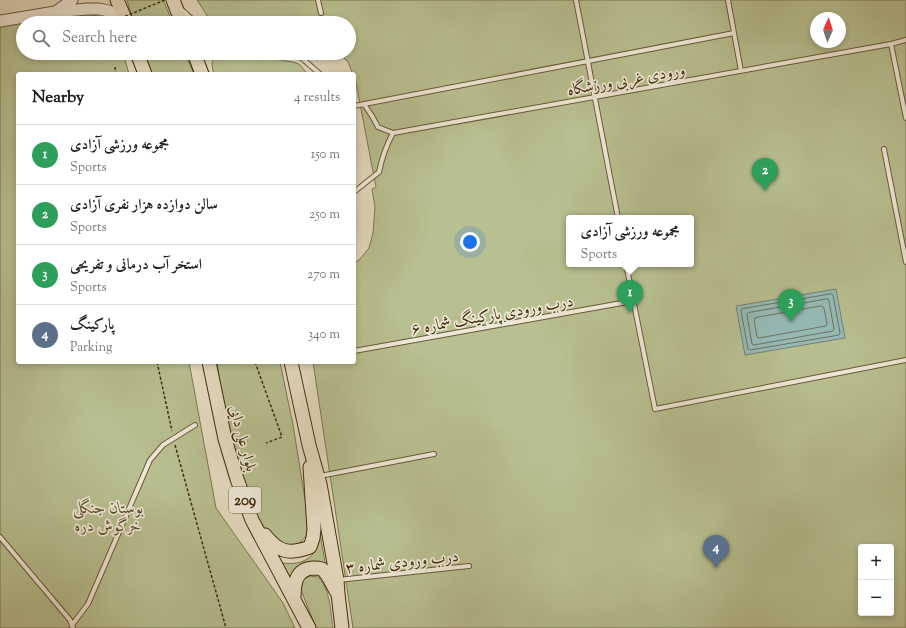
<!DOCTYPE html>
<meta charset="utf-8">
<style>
:root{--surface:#fff;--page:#f6f6f6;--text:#222;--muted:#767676;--line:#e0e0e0;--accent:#7c3aed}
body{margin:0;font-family:"Sorts Mill Goudy",Amiri,serif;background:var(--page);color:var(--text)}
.controls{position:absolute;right:12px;bottom:12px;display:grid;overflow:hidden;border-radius:4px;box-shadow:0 2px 6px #0003}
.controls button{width:36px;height:36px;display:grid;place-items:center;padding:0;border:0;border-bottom:1px solid var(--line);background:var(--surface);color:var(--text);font:20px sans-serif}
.compass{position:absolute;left:810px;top:12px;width:36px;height:36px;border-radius:50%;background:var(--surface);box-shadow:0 2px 6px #0003;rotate:3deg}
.you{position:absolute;left:470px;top:242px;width:14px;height:14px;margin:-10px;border:3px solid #fff;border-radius:50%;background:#1a73e8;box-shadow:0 0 0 6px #1a73e833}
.badge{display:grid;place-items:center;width:26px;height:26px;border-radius:50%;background:var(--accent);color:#fff;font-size:13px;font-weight:700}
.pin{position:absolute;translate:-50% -33px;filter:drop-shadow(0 1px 2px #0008)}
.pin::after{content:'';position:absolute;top:21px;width:14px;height:12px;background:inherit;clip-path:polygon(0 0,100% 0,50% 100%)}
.popup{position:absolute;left:566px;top:215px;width:128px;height:52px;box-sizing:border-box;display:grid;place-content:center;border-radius:4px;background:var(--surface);filter:drop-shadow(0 1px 3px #0005);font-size:13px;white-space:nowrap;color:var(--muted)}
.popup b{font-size:15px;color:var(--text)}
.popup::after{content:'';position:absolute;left:50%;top:100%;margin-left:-8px;border:8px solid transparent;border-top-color:var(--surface)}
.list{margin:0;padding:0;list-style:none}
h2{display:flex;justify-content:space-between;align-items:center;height:52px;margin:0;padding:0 16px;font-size:17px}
h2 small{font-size:13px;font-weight:400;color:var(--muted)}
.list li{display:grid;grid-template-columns:26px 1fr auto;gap:12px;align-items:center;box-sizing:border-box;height:60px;padding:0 16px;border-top:1px solid var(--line)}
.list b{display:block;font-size:15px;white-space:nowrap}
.list p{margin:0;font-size:13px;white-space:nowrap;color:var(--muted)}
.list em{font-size:13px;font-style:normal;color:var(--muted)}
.icon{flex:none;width:22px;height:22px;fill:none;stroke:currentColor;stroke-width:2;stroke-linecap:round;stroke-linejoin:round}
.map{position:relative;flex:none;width:906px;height:628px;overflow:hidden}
.search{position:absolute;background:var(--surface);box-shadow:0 2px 6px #0003;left:16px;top:16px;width:340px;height:44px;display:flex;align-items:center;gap:10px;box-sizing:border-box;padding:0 14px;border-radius:22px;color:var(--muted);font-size:15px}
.panel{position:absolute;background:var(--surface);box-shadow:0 2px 6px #0003;left:16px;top:72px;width:340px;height:292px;border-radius:4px}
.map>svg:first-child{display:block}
</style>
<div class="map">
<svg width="906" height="628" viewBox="0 0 906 628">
<rect width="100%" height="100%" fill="#e5dbc0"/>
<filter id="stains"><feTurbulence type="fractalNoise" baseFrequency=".005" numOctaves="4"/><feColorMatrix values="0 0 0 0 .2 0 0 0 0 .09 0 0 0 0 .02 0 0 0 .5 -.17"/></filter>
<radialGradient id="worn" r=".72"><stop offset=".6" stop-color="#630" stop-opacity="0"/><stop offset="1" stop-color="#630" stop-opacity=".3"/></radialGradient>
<path fill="#b8bf90" stroke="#7d764e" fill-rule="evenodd" d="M127,0H163L173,23H134Z
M197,0H906V628H353L313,362H354V263L359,260L369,248L373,233L375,207L372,189L376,187L356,83L354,77V74H353L348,62L339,53H349V23H238L208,17ZM816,18H840V42H816ZM569,218H691V264H569ZM861,547H891V613H861Z
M84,14L104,17L112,23H23V53H123L129,74H18V362H189L216,508L283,603L295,628H0V26Z
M145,53H185L194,74H152Z
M218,53H236L293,62L299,64L307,73V74H214C211,65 211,59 218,53Z
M217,362H280L293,425L309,524L306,536L298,545H287L272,537L259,521L240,470L223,404Z
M319,528L326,568L320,565L291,585L276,562C292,565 309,565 317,547C319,542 319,534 319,528Z
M310,576L318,577C331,591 330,610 333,628H316L301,590L303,580Z"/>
<path fill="#96bab6" stroke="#748172" d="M836,289L845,338L745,355L736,306Z"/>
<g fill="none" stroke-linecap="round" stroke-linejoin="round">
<path stroke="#6c7362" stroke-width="1" d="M832,294L833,295L840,333L839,335L750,350L748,349L741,311L742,309Z
M828,299L829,301L834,329L833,331L754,345L752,344L747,315L748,313Z
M822,306L824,308L827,324L826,326L759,338L757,337L754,320L755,318Z"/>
<defs>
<path id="service" d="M318,0L321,13
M576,0L618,218
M728,0L741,71
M182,10L193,20L199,23
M891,44L906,118
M296,53L320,74
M364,104L372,116L378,127L393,133L891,44L906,40
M354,106L734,33
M884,149L906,262
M354,192L379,172C382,157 386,146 393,133
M626,264L655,409L906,360
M354,351L633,301
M320,476L434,454
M0,537L70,620L73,628
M338,580L469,566
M72,625L88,604L150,460L163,445L195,425"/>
<path id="tertiary" d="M57,11L72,0
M0,21L55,12L87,9H99L109,11L127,23"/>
<path id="primary" d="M117,0L127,23
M173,0L182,23
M137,53L145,74
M194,53L202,74
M209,362L225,439L237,479L252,520L309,628
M291,362L309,445L320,484L337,580L338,594L342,628
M265,535C278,552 289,555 310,547L313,538L314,529L310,467
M294,599C294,585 295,569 313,568C316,568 319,568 322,569C328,574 332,584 336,591"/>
</defs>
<use href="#service" stroke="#6b583a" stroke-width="6"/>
<use href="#tertiary" stroke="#6b583a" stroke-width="13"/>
<use href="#primary" stroke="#422c0d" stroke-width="15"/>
<path stroke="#422c0d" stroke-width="1.5" stroke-dasharray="3 2" stroke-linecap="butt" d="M115,67L116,74
M157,362L172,431
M255,362L282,437L266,443
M175,445L226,628"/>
<use href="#service" stroke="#eee8d6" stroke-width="4"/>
<use href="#tertiary" stroke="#eee8d6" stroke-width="11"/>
<use href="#primary" stroke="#e5dbc0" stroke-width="13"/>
<path stroke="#422c0d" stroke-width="1.5" stroke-dasharray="3 2" stroke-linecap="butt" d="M111,22L165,0"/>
</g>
<g text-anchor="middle" stroke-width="3.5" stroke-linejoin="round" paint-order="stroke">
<rect fill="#eee8d6" stroke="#766449" stroke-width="1" x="229" y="487" width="32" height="26" rx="3"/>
<g font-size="15" font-weight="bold" fill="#422c0d">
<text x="245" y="505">209</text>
</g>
<g font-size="16" fill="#422c0d" stroke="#eee8d6">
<text transform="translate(626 79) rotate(-10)" y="6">ورودی غربی ورزشگاه</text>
<text transform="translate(492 314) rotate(-10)" y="6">درب ورودی پارکینگ شماره ۶</text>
<text transform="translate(244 438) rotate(75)" y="6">بلوار علی دایی</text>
<text transform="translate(402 561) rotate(-6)" y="6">درب ورودی شماره ۳</text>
</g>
<g font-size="16" font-style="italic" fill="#5a4927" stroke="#eee8d6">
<text x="108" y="513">بوستان جنگلی<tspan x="108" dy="18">خرگوش دره</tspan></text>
</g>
</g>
<rect width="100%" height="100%" filter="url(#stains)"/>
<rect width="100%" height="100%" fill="url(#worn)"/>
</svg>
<div class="controls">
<button>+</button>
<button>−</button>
</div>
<svg class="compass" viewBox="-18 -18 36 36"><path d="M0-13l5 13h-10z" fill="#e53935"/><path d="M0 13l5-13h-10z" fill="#767676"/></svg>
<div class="you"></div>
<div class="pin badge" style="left:630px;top:313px;background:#2e9e5b">1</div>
<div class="popup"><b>مجموعه ورزشی آزادی</b>Sports</div>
<div class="pin badge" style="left:765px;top:191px;background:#2e9e5b">2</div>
<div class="pin badge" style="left:791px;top:322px;background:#2e9e5b">3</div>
<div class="pin badge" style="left:716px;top:568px;background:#5c6f8a">4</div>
<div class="search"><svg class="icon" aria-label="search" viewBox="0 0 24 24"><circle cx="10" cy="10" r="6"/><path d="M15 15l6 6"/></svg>Search here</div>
<section class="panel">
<h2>Nearby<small>4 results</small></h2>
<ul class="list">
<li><span class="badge" style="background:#2e9e5b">1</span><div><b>مجموعه ورزشی آزادی</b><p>Sports</p></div><em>150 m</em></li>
<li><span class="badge" style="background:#2e9e5b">2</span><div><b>سالن دوازده هزار نفری آزادی</b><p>Sports</p></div><em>250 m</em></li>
<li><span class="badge" style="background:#2e9e5b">3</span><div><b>استخر آب درمانی و تفریحی</b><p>Sports</p></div><em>270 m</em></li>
<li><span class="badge" style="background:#5c6f8a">4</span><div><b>پارکینگ</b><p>Parking</p></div><em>340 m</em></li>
</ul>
</section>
</div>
